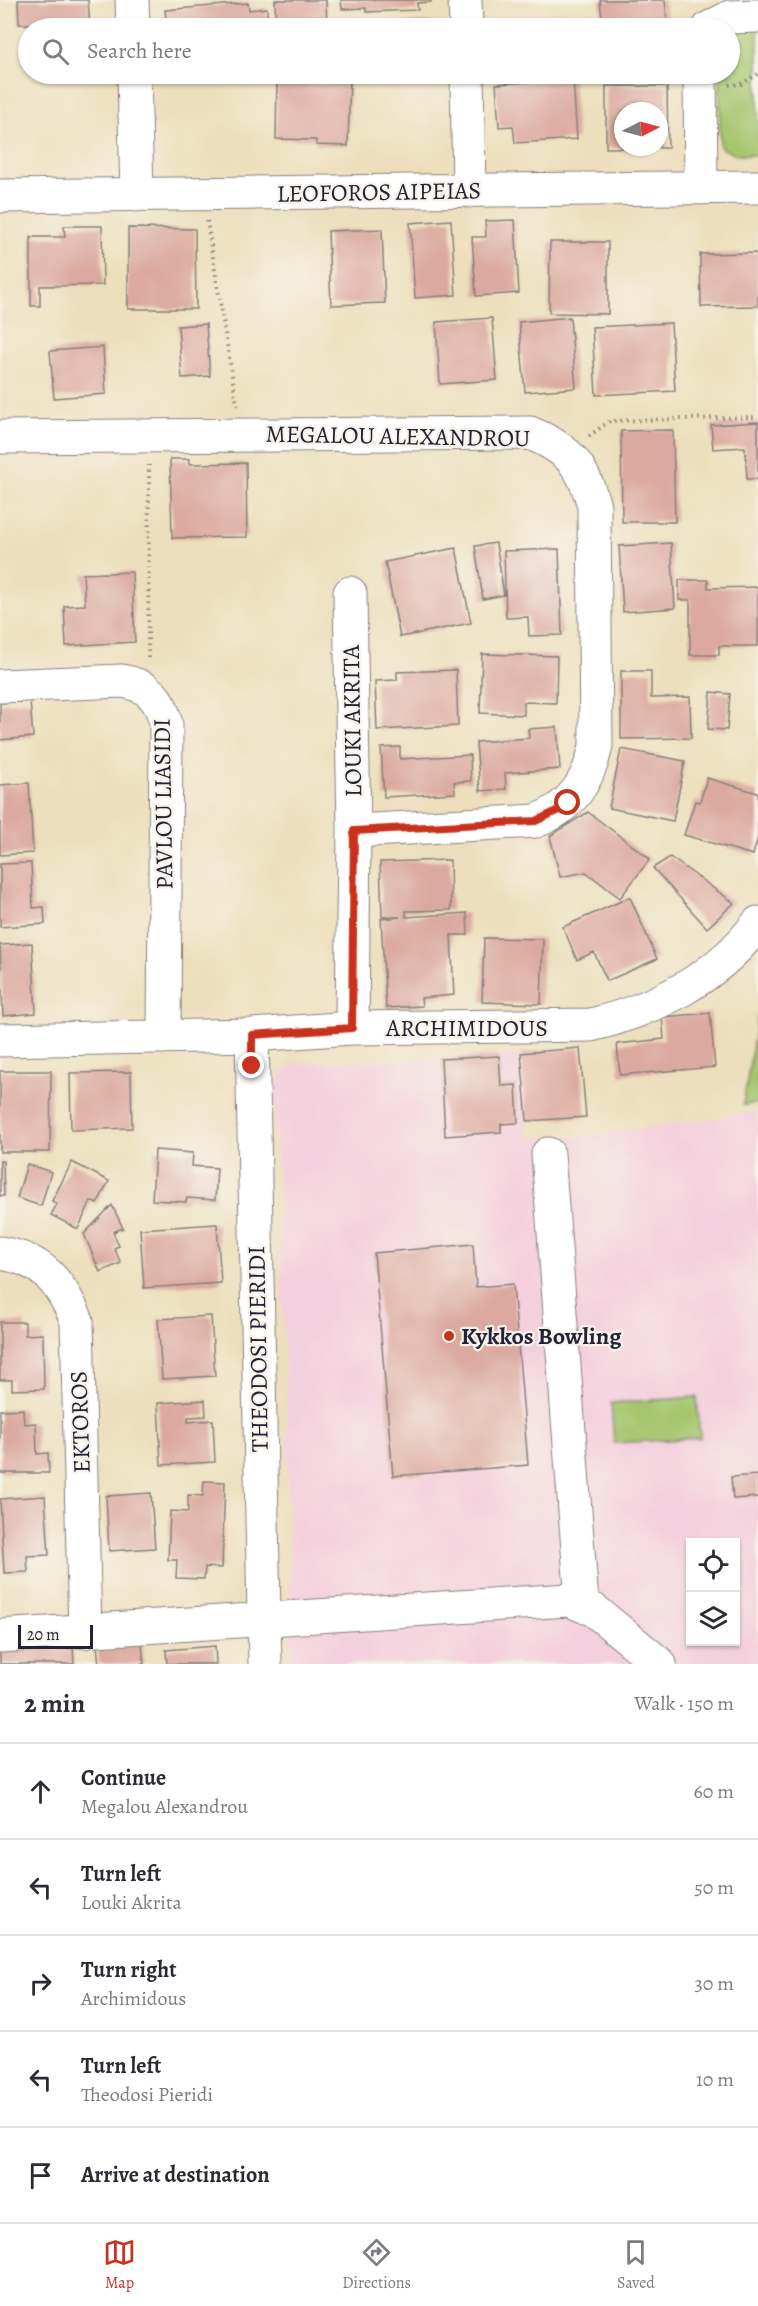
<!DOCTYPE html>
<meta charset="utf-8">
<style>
:root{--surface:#fff;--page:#f7f7f7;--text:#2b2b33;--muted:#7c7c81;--line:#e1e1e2;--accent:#c8321e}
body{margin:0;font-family:Alegreya,serif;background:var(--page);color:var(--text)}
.controls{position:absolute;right:18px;bottom:18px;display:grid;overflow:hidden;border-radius:0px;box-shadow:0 2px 4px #0004}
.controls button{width:54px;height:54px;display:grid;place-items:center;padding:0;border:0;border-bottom:2px solid var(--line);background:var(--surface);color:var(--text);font:30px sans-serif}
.compass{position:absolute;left:614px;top:102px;width:54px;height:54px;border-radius:50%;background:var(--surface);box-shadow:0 2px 4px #0004;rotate:84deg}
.scale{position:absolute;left:18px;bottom:15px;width:75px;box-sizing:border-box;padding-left:6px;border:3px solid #22223b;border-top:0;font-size:16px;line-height:21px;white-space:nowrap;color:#22223b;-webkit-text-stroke:4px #f7f3e8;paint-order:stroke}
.stop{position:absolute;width:18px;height:18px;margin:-14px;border:4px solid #c8321e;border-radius:50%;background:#fff}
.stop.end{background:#c8321e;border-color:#fff;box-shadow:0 2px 6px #0008}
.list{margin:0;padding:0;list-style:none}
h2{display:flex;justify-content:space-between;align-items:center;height:78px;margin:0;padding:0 24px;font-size:26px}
h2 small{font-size:20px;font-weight:400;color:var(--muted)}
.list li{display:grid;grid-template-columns:39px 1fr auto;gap:18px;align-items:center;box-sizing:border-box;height:96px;padding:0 24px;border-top:2px solid var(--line)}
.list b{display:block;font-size:22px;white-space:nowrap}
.list p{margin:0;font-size:20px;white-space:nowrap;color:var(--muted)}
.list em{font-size:20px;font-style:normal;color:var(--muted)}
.icon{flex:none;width:33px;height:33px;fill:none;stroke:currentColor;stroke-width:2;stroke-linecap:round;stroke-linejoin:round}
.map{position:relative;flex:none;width:758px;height:1664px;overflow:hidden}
.search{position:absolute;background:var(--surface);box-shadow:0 2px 4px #0004;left:18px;right:18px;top:18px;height:66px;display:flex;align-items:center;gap:15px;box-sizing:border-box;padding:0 21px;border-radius:33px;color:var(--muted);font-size:22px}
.sheet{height:558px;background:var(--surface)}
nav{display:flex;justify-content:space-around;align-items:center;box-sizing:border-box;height:84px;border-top:2px solid var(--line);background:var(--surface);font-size:16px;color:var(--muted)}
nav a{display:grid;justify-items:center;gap:3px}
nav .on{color:var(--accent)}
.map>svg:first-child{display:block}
</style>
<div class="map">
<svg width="758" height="1664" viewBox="0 0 758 1664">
<rect width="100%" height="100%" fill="#f7f3e8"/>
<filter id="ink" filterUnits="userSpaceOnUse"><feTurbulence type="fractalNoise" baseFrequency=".0167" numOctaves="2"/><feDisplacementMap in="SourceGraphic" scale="12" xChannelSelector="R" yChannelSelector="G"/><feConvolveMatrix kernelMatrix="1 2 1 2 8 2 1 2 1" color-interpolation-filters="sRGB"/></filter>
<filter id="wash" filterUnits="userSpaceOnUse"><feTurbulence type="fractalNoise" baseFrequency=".008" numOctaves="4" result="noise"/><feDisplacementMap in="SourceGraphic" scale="24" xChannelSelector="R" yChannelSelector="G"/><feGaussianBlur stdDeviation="1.35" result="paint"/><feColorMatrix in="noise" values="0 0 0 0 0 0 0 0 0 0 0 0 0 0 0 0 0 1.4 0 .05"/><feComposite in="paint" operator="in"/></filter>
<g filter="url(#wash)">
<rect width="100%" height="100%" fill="#eddfbd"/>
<path fill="#f4cfdd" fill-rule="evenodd" d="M519,1055L524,1064L527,1138L591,1136L758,1112V1664H291L287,1418L274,1091L278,1076L294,1063ZM690,1542H736V1642H690Z"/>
<path fill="#a6c66e" stroke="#647454" stroke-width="1.5" d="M758,24V155H736L720,147V74H730V32Z
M758,1013V1103L743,1105Z
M697,1397L700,1438L614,1443L611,1403Z"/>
<g id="blocks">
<path fill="#dba99f" d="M18,0H88L90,28H39L38,24H19Z
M275,0H326L327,28H276Z
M341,0H431V2L417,3L418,10L366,12V8L342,9Z
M600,0H665L668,28H603Z
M248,3L249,10L267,8L268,28H167L165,10Z
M432,22L433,28H374V24Z
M376,74H434L435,79L376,82Z
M317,76H350L348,146L316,145V140L276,139L277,78L317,79Z
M573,79L577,139L515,143L513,126L499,127L496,84Z
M606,86H667L668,148H659V111H623V148H606Z
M451,220L456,295L415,298L410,223Z
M515,220L519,293L476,296L472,237H486L485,221Z
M64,226H102L103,285L40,286V306H31V237H65Z
M128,228L195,229L196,309H128Z
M382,229L385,303L331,305L328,231Z
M550,242H608V314L549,313Z
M758,253V306L701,307L700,254Z
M570,317L576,388L525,392L519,322Z
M492,318L497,380L440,384L436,322Z
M671,323L675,391L596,395L592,327Z
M206,324L210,376L182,378L178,326Z
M103,347L106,394L54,398L50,351Z
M758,422V479H747L745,447L713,449L711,425Z
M673,430L675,522H622L621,431Z
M170,459H189V464L246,463L247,537L172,538Z
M496,543L504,595L483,599L475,546Z
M671,543L675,608L623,612L619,546Z
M456,548L471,623L400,637L385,562Z
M559,549L562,635L529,636L528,617L506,618L504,551Z
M132,572L135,642L66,646L64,606L85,605L83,574Z
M679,580H708V588L758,587V646H719V655H690V600H679Z
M482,654L557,656L556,703L524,702V715L480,713Z
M456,670L458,726L377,730L375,681L397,680V672Z
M621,671H651V698L690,697L691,738L621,739Z
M711,692L730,694L727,730L708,729Z
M30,701L33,737L0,740V703Z
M557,727L560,769L505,773L506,789L480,791L476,742L529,738L528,729Z
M400,747V759L470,755L471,781L454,782L455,793L384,797L381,748Z
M621,749L685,761L673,821L609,808Z
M707,778L758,793V837L753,855L684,835L695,801L700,802Z
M29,783L33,853L0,855V785Z
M588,812L650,859L620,898L586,872L560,877L550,836Z
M670,857L734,903L707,928L653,868Z
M450,860L451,910L406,911V917L467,913L468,935H451L454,995L421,998L422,1006L386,1008L381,919L400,917H382L380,862Z
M31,863L33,908L44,907L45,924L0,927V864Z
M630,897L657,959L607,981L594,952L577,960L563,927Z
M484,938L543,939L541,1004L482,1002Z
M32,943L36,1013L3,1016L0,945Z
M710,1013L715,1067L620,1075L617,1044L664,1039L662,1017Z
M580,1048L586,1117L527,1121L521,1053Z
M499,1056L501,1086L516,1085L518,1123L501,1124V1132L445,1136L441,1059Z
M0,1071H51L50,1152H0Z
M131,1072L132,1128L71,1130L70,1073Z
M155,1150L193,1153L192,1166L217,1168L215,1200L187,1198L186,1202L152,1200Z
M0,1161H3L4,1196H0Z
M72,1162L109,1181L97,1204L91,1201L78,1229L51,1215L57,1204L52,1201Z
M27,1164L51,1172L41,1206L17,1198Z
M112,1205L123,1228L113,1232L119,1246L114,1248L121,1263L100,1272L84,1234Z
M217,1224L221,1283L144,1288L140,1229Z
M473,1244L476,1287L513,1284L528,1465L393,1476L374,1253Z
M211,1316L215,1376L162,1379L158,1319Z
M0,1322H25V1335L43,1334L44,1389L12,1390V1380H0Z
M205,1400L206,1416L188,1417V1422L213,1420L215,1462L161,1465L158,1403Z
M23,1409L24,1424L36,1423L37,1454L48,1453L49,1473H0V1410Z
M758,1475V1497L733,1499L731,1477Z
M204,1481L225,1482L222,1568L205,1567L204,1579L176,1578L177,1560H168L170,1511L188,1512V1495L203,1496Z
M151,1493L155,1548L109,1551L106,1496Z
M45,1496L49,1555L27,1556L28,1572L4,1573L0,1499Z
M142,1643L144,1664H99L97,1646Z
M73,1645L74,1664H0V1650Z
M215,1646L216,1664H167L166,1650Z"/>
</g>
</g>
<g filter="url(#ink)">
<use href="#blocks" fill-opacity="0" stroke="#88807c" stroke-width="1.5"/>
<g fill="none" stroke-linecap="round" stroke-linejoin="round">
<defs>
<path id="minor" d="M132,0L133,28
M465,0L466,28
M709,28L730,17L758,16
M134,74L137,195
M467,74L469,191
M700,74L701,188
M0,196L758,187
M0,437L530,433C569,449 583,465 594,506L596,746C588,782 572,807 536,821L354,831
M350,593L354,831L352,1028
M0,686L122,681C148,685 161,698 166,724L164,1037
M252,1035L265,1664
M0,1040L252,1035L352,1028L591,1025C654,1010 719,977 758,923
M548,1154L582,1603
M0,1253C43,1259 61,1283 77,1321L85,1632
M0,1636L569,1600L594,1610L660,1664"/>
</defs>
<use href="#minor" stroke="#88807c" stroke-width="35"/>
<path stroke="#88807c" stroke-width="4" stroke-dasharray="1.5 4.5" stroke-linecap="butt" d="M729,85L741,84L758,74
M207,221L237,406
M589,436L610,421L758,417
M148,658L149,465"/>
<use href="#minor" stroke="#fff" stroke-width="33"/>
</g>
</g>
<g fill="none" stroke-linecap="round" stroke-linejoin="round" filter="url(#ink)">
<path stroke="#c8321e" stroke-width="8" d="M252,1066V1035L352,1028L354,831L536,821L559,810L568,803"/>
</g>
<circle fill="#c8321e" stroke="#f7f3e8" stroke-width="2" cx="449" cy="1336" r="6"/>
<g text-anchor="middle" stroke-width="4.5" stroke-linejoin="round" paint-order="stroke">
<g font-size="24" fill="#22223b" stroke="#f7f3e8">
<text transform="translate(379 192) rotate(-1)" y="8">LEOFOROS AIPEIAS</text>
<text transform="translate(398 436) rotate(1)" y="8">MEGALOU ALEXANDROU</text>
<text transform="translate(352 721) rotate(-91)" y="8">LOUKI AKRITA</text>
<text transform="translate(163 804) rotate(-91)" y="8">PAVLOU LIASIDI</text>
<text x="467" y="1036">ARCHIMIDOUS</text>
<text transform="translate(258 1349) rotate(-91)" y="8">THEODOSI PIERIDI</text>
<text transform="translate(80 1422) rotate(-92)" y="8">EKTOROS</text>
</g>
<g font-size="24" font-weight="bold" fill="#22223b" stroke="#f7f3e8" text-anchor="start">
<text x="461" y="1344">Kykkos Bowling</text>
</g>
</g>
</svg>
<div class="controls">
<button><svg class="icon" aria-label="locate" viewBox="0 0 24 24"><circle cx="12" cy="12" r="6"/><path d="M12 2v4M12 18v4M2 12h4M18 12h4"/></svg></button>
<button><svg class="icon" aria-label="layers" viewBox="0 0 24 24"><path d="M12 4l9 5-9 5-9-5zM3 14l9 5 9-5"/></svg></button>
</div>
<svg class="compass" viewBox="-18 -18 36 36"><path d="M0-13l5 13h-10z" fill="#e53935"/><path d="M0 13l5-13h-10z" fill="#7c7c81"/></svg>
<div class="scale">20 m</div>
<div class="stop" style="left:568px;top:803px"></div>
<div class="stop end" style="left:252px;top:1066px"></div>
<div class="search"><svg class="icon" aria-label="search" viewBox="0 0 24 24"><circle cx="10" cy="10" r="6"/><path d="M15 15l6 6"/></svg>Search here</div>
</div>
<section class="sheet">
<h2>2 min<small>Walk · 150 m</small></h2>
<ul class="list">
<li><svg class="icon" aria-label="ahead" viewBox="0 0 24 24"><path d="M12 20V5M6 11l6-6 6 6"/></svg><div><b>Continue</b><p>Megalou Alexandrou</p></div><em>60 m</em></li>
<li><svg class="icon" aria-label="left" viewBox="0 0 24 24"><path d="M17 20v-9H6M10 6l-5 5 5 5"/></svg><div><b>Turn left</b><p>Louki Akrita</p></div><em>50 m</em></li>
<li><svg class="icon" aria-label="right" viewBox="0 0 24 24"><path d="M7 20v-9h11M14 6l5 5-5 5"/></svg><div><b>Turn right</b><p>Archimidous</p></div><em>30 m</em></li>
<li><svg class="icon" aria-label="left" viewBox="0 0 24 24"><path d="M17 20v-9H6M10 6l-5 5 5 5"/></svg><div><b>Turn left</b><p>Theodosi Pieridi</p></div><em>10 m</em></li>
<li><svg class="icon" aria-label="arrive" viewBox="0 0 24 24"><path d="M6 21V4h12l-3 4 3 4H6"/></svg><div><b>Arrive at destination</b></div></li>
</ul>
</section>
<nav>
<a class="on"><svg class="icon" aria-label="map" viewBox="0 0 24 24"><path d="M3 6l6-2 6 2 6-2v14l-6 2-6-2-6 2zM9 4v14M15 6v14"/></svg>Map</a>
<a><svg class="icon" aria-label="directions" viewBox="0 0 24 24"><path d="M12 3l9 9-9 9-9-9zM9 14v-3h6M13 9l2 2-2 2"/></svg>Directions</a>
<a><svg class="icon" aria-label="saved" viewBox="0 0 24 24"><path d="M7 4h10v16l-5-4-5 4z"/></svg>Saved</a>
</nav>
